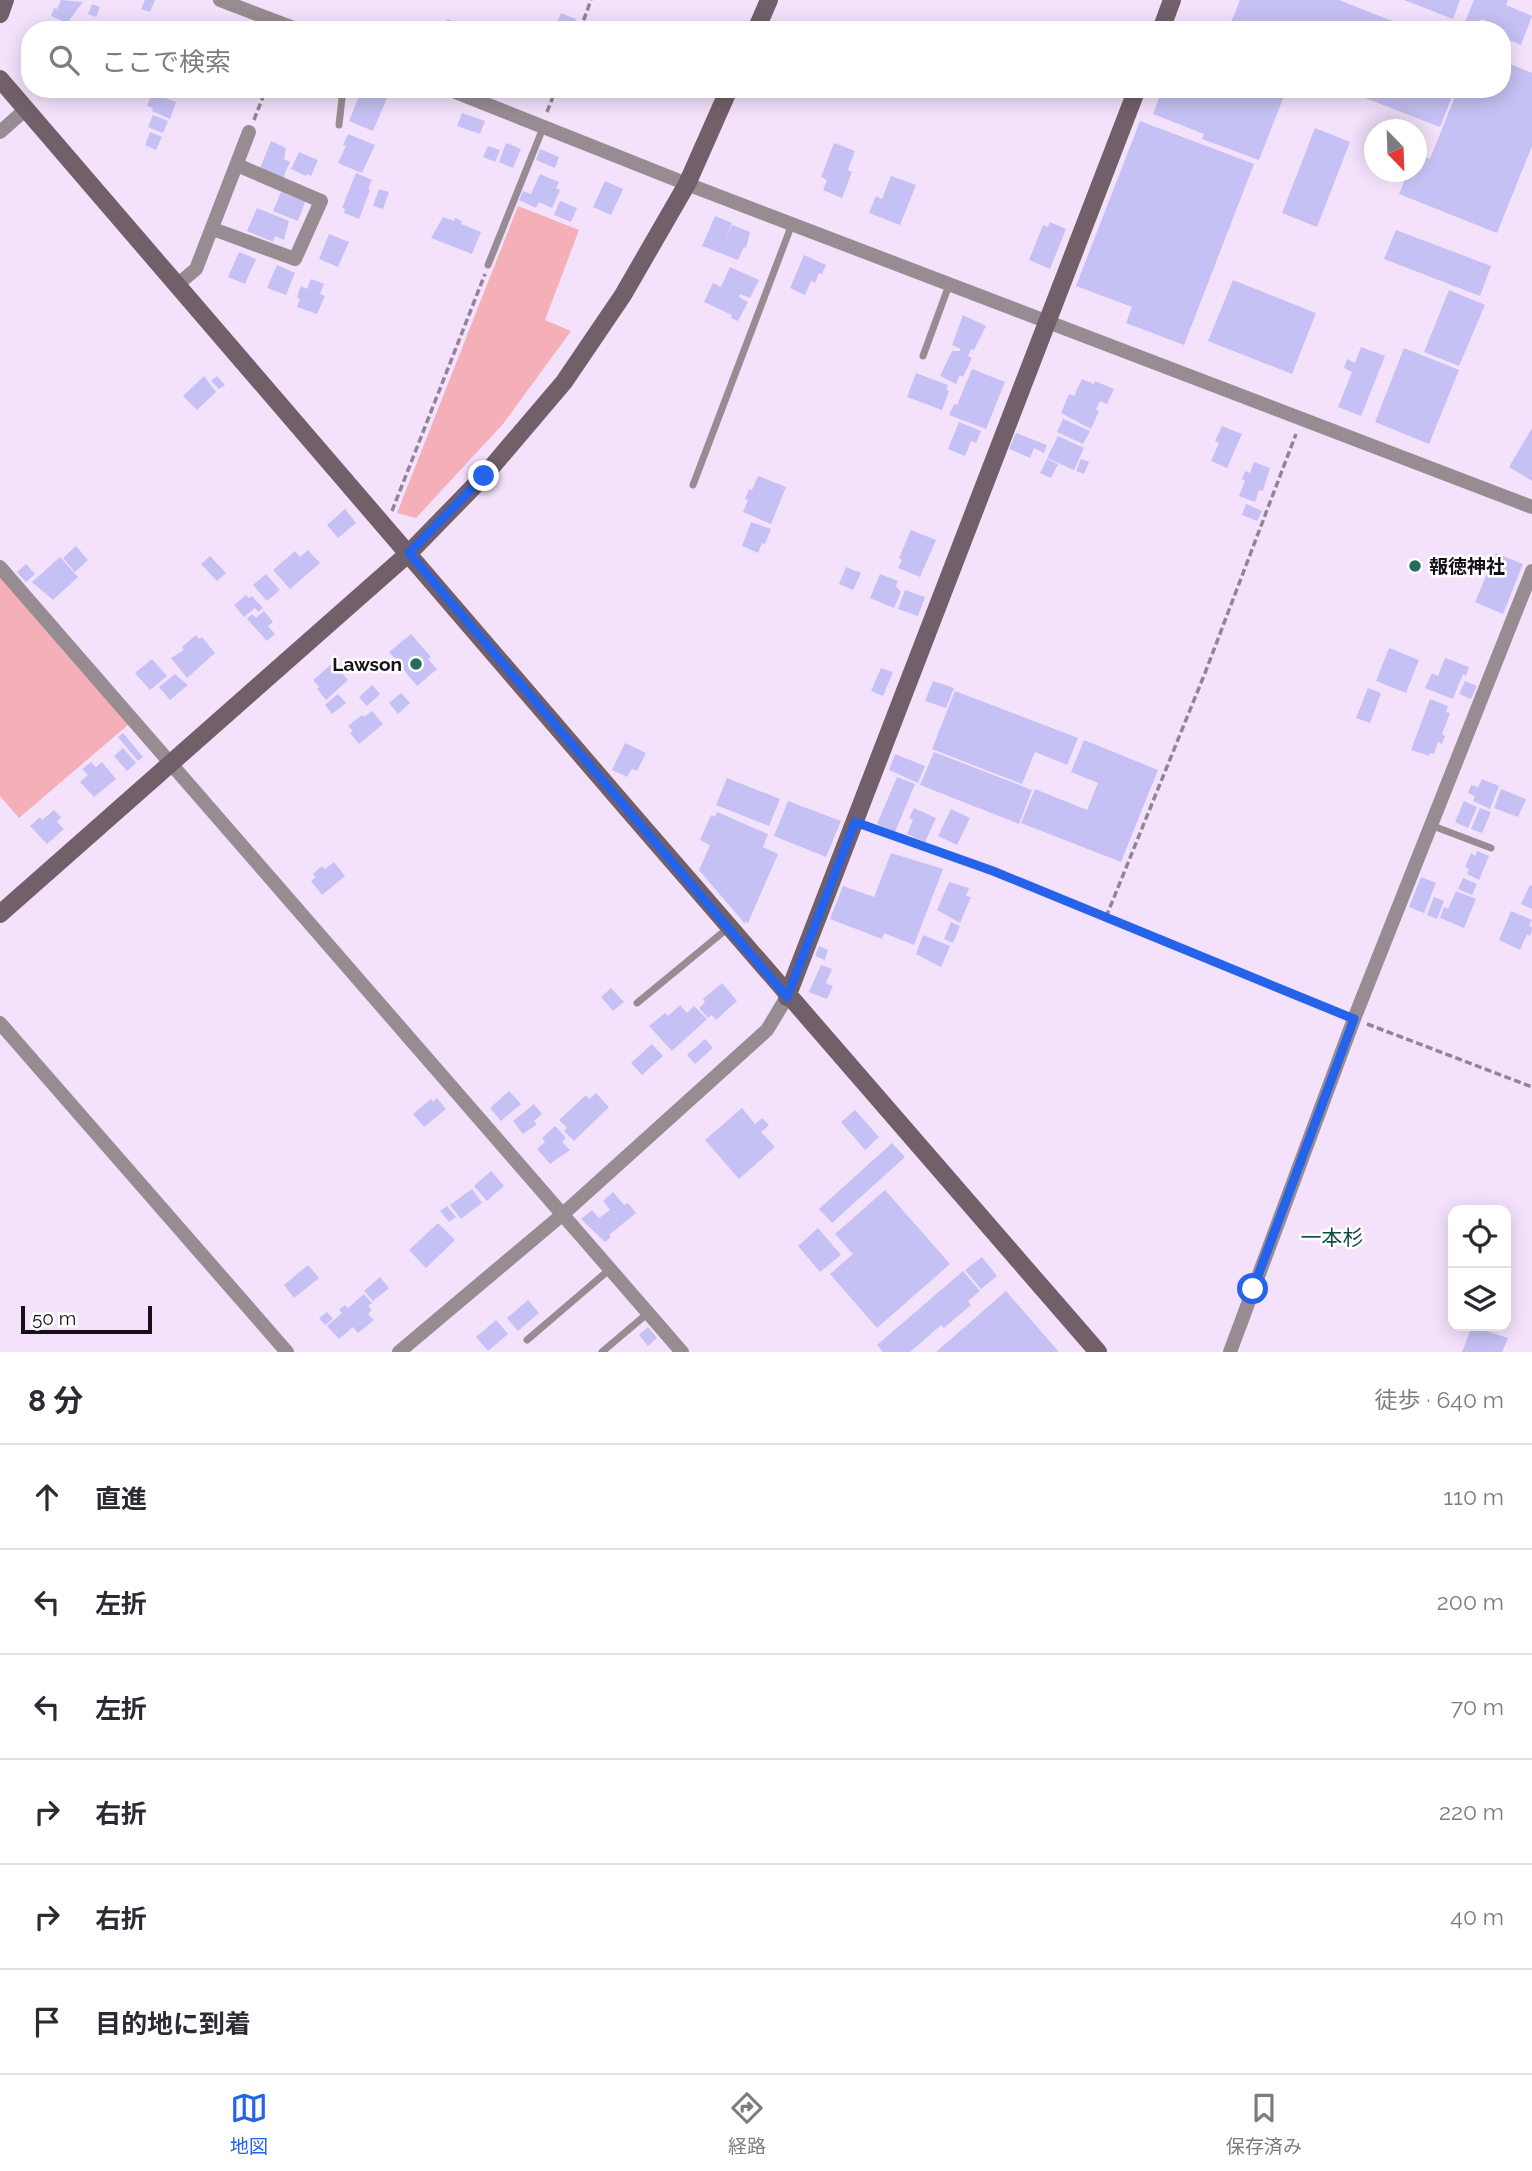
<!DOCTYPE html>
<html lang="ja">
<meta charset="utf-8">
<style>
:root{--surface:#fff;--page:#f7f7f7;--text:#2b2b33;--muted:#7c7c81;--line:#e1e1e2;--accent:#2563eb}
body{margin:0;font-family:Raleway,"Noto Sans JP",sans-serif;background:var(--page);color:var(--text)}
.controls{position:absolute;right:21px;bottom:21px;display:grid;overflow:hidden;border-radius:14px;box-shadow:0 4px 18px #0003}
.controls button{width:63px;height:63px;display:grid;place-items:center;padding:0;border:0;border-bottom:2px solid var(--line);background:var(--surface);color:var(--text);font:35px sans-serif}
.compass{position:absolute;left:1364px;top:119px;width:63px;height:63px;border-radius:50%;background:var(--surface);box-shadow:0 4px 18px #0003;rotate:157deg}
.scale{position:absolute;left:21px;bottom:18px;width:131px;box-sizing:border-box;padding-left:7px;border:4px solid #150f18;border-top:0;font-size:19px;line-height:24px;white-space:nowrap;color:#150f18;-webkit-text-stroke:5px #fff;paint-order:stroke}
.stop{position:absolute;width:21px;height:21px;margin:-16px;border:5px solid #2563eb;border-radius:50%;background:#fff}
.stop.end{background:#2563eb;border-color:#fff;box-shadow:0 2px 7px #0008}
.list{margin:0;padding:0;list-style:none}
h2{display:flex;justify-content:space-between;align-items:center;height:91px;margin:0;padding:0 28px;font-size:30px}
h2 small{font-size:23px;font-weight:400;color:var(--muted)}
.list li{display:grid;grid-template-columns:46px 1fr auto;gap:21px;align-items:center;box-sizing:border-box;height:105px;padding:0 28px;border-top:2px solid var(--line)}
.list b{display:block;font-size:26px;white-space:nowrap}
.list em{font-size:23px;font-style:normal;color:var(--muted)}
.icon{flex:none;width:38px;height:38px;fill:none;stroke:currentColor;stroke-width:2;stroke-linecap:round;stroke-linejoin:round}
.map{position:relative;flex:none;width:1532px;height:1352px;overflow:hidden}
.search{position:absolute;background:var(--surface);box-shadow:0 4px 18px #0003;left:21px;right:21px;top:21px;height:77px;display:flex;align-items:center;gap:18px;box-sizing:border-box;padding:0 24px;border-radius:28px;color:var(--muted);font-size:26px}
.sheet{height:721px;background:var(--surface)}
nav{display:flex;justify-content:space-around;align-items:center;box-sizing:border-box;height:98px;border-top:2px solid var(--line);background:var(--surface);font-size:19px;color:var(--muted)}
nav a{display:grid;justify-items:center;gap:4px}
nav .on{color:var(--accent)}
.map>svg:first-child{display:block}
</style>
<div class="map">
<svg width="1532" height="1352" viewBox="0 0 1532 1352">
<rect width="100%" height="100%" fill="#f4e2fc"/>
<path fill="#f5afb9" d="M518,206L579,230L545,320L571,331L503,424L416,518L397,513Z
M0,577L129,724L19,818L0,796Z"/>
<path fill="#c5c1f4" d="M61,0L83,2L67,23L51,16L54,8L57,9Z
M145,0H155L150,12L141,9Z
M1240,0H1339L1415,30H1228Z
M1404,0H1460L1453,19Z
M1474,0H1508L1506,5L1532,16L1521,45L1502,37V30H1487L1490,22L1481,19L1478,27L1465,22Z
M92,4L100,7L96,17L88,14Z
M561,13L576,19L572,30H554Z
M447,19L474,29V30H443Z
M55,21L67,25L65,30H47L49,25L52,27Z
M1502,61L1532,73V146L1497,233L1399,194L1408,172H1416V153L1430,159L1458,89H1502Z
M362,89H380L384,91L382,96L387,98L373,131L349,121Z
M528,89H547L543,98L527,91Z
M1154,89H1268L1284,96L1259,160L1202,139L1204,134L1153,114L1160,95L1153,92Z
M1342,89H1455L1440,127Z
M152,93L176,102L170,119L152,111L153,108L147,106Z
M462,113L485,121L480,134L457,126Z
M153,115L168,121L163,133L148,127Z
M1140,121L1254,164L1184,345L1126,323L1132,307L1076,286Z
M1315,128L1350,142L1317,227L1282,213Z
M150,132L162,137L156,150L145,145Z
M348,134L375,145L362,173L338,163L346,146L343,145Z
M271,141L286,148L284,159L290,162L283,178L260,168Z
M506,143L521,149L513,168L499,162Z
M834,143L855,151L848,170L852,172L842,198L823,190L827,180L821,177Z
M488,146L500,150L495,162L483,157Z
M540,149L559,157L555,168L536,160Z
M299,152L318,160L311,176L307,174L306,176L291,169Z
M356,173L372,180L368,189L370,190L359,219L344,213L345,209L342,208Z
M540,174L559,182L556,188L560,190L552,208L539,202L536,208L519,200L523,191L531,194Z
M891,176L916,185L900,225L869,213L876,196L882,199Z
M605,181L623,189L611,215L593,207Z
M379,189L389,192L383,209L373,206Z
M281,192L305,202L298,221L273,211Z
M560,201L577,208L571,222L554,215Z
M257,208L289,221L284,240L275,236L273,242L247,231Z
M715,216L732,223L723,244L732,225L750,232L746,248L744,247L738,260L702,246Z
M443,217L454,221L455,218L462,221L461,224L481,232L472,254L431,238Z
M1050,222L1066,229L1050,269L1029,260L1043,225L1048,227Z
M1396,230L1491,266L1480,296L1384,259Z
M329,234L349,242L338,267L319,259Z
M239,252L256,259L245,284L228,277Z
M804,255L826,265L822,274L819,273L815,283L811,281L805,295L790,288Z
M277,265L295,273L286,295L267,288Z
M730,267L759,280L750,298L740,294L739,297L748,302L738,321L731,318L732,315L704,302L713,283L721,287Z
M311,279L324,284L320,294L325,296L317,314L297,307L300,299L297,297L301,286L307,289Z
M1233,280L1316,313L1292,374L1208,341Z
M1449,290L1485,305L1459,366L1424,352Z
M963,315L986,326L974,350L971,349L968,356L972,358L963,377L960,375L956,384L940,376L952,351H959L961,349L952,345Z
M1361,347L1385,356L1361,416L1338,407L1352,372L1344,368L1347,359L1355,363Z
M1404,348L1459,370L1429,444L1375,422Z
M972,369L1005,382L986,429L949,415L954,404L957,405Z
M916,373L948,385L946,390L949,391L942,410L907,397Z
M204,376L216,392L197,410L183,396Z
M217,376L225,385L219,389L211,381Z
M1082,379L1094,384L1095,381L1114,389L1107,404L1100,401L1096,410L1099,411L1091,429L1061,413L1069,394L1074,396Z
M1063,419L1090,431L1083,444L1057,432Z
M959,422L981,431L976,443L971,441L965,456L948,449Z
M1222,426L1242,434L1227,468L1211,461L1219,443L1215,441Z
M1532,428V481L1509,467Z
M1016,433L1047,445L1044,453L1034,448L1030,458L1009,449Z
M1058,436L1084,448L1074,470L1047,458Z
M1047,459L1058,464L1051,478L1040,473Z
M1081,459L1089,462L1084,474L1076,471Z
M1254,462L1270,468L1263,491L1259,490L1255,502L1239,496L1245,481L1242,479L1245,471L1250,473Z
M758,476L786,487L771,524L743,512L748,500L745,499L749,489L752,490Z
M1246,504L1262,511L1257,521L1242,515Z
M345,509L356,523L338,538L327,525Z
M751,522L771,529L765,544L762,543L758,553L742,546Z
M911,530L936,540L920,577L898,568L902,560L899,558Z
M76,546L88,560L75,572L63,558Z
M308,550L320,563L290,589L273,570L295,551L300,557Z
M1496,553L1523,564L1503,614L1475,602Z
M210,556L226,573L217,581L201,564Z
M60,557L78,577L53,600L32,582Z
M1412,558L1422,560L1418,574L1408,571Z
M26,564L35,574L26,582L17,572Z
M846,567L861,573L853,590L839,584Z
M266,574L280,590L267,601L253,585Z
M880,574L898,581L896,586L901,592L894,608L870,598Z
M905,590L925,597L918,616L898,609Z
M246,595L249,598L252,596L263,608L258,612L255,608L244,617L234,605Z
M264,611L273,622L268,626L275,634L267,641L247,619L252,614L256,618Z
M411,634L431,657L428,659L437,669L417,686L389,652Z
M196,635L199,639L202,637L215,653L187,678L171,658L184,650L182,647Z
M1389,648L1419,660L1406,693L1376,681Z
M1445,658L1469,667L1466,676L1463,674L1453,699L1425,688L1432,673L1438,676Z
M152,659L167,676L150,690L135,673Z
M333,663L348,680L326,700L317,689L319,687L313,680Z
M881,668L893,672L883,696L871,691Z
M175,674L188,685L170,700L159,687Z
M933,681L954,688L946,708L925,701Z
M1465,681L1477,686L1471,699L1459,694Z
M372,685L380,694L367,706L359,697Z
M1368,688L1381,693L1370,723L1356,718Z
M955,691L1078,738L1067,765L1035,752L1022,784L932,749Z
M401,693L410,703L398,714L389,703Z
M338,694L346,703L332,714L325,705Z
M1430,699L1448,706L1446,712L1450,713L1442,734L1445,736L1442,744L1438,742L1434,754L1430,753L1429,756L1411,750Z
M372,711L383,724L359,744L350,733L353,731L348,726L362,715L364,717Z
M123,733L143,757L138,761L118,737Z
M1084,740L1158,770L1121,862L1021,823L1035,789L1087,810L1098,783L1071,772Z
M625,743L646,753L637,771L632,769L627,777L612,770Z
M123,748L136,763L127,771L114,756Z
M934,752L1032,790L1019,824L920,785Z
M895,754L925,766L918,783L889,770Z
M91,762L96,767L102,762L116,779L94,797L80,782L88,775L82,769Z
M897,777L915,784L895,832L877,824Z
M727,778L780,799L769,826L716,805Z
M1482,779L1499,786L1490,809L1473,801L1475,796L1468,793L1471,785L1478,787Z
M1501,789L1526,799L1518,817L1494,808Z
M788,801L841,821L826,857L774,836Z
M1464,801L1477,807L1468,828L1455,822Z
M914,808L936,818L925,842L907,834L913,820L909,818Z
M1480,808L1491,812L1482,833L1471,829Z
M951,809L970,818L957,845L938,836Z
M54,810L61,817L57,822L64,829L47,844L30,826L40,817L42,820Z
M717,812L768,834L763,847L778,854L748,923L745,922V924L699,870L710,845L700,840L711,815L715,817Z
M1477,851L1489,856L1479,880L1467,874L1469,869L1465,867L1471,853L1475,856Z
M891,853L943,869L914,945L884,933L882,939L830,919L843,886L874,897Z
M334,862L345,876L322,895L311,881L316,877L313,874L322,866L325,869Z
M1421,877L1436,883L1424,913L1409,907Z
M1463,878L1477,884L1472,895L1458,889Z
M949,882L969,888L966,896L971,897L960,923L937,910Z
M1530,885L1532,886V909L1521,904Z
M1456,891L1476,899L1464,928L1440,918L1444,907L1448,909Z
M1434,897L1444,901L1437,919L1427,915Z
M1511,911L1532,920L1529,926L1532,927V931L1530,936L1527,934L1520,950L1499,940Z
M951,922L960,926L953,943L944,939Z
M923,935L950,946L941,967L916,954Z
M819,946L828,950L825,960L815,956Z
M821,965L832,969L826,983L833,986L827,999L809,992Z
M722,983L737,1001L716,1020L712,1015L708,1018L699,1008L705,1002L703,999Z
M611,988L624,1002L613,1011L601,997Z
M680,1005L687,1013L694,1006L707,1019L672,1051L649,1026L665,1013L668,1016Z
M705,1039L713,1048L695,1064L687,1055Z
M652,1044L663,1056L642,1075L631,1063Z
M509,1091L521,1104L501,1121L490,1108Z
M596,1093L609,1107L574,1141L564,1131L567,1128L559,1120L586,1095L589,1099Z
M437,1098L446,1109L424,1127L413,1114L431,1099L433,1102Z
M534,1104L542,1114L534,1121L537,1124L523,1134L513,1121Z
M742,1108L755,1124L762,1118L769,1125L761,1132L775,1147L739,1179L705,1140Z
M855,1110L879,1137L865,1150L841,1122Z
M555,1126L566,1138L562,1142L570,1150L550,1164L537,1149L545,1142L542,1138Z
M892,1143L905,1157L832,1223L819,1209Z
M491,1171L504,1186L487,1201L474,1186Z
M472,1189L482,1203L461,1219L450,1205Z
M885,1190L950,1264L877,1328L830,1274L853,1254L835,1234Z
M613,1192L624,1205L628,1203L636,1213L609,1235L611,1237L605,1242L581,1219L592,1210L599,1218L610,1210L603,1201Z
M447,1206L456,1217L449,1222L440,1211Z
M438,1223L455,1240L426,1268L409,1250Z
M818,1228L841,1255L820,1272L798,1246Z
M982,1257L997,1276L981,1289L965,1270Z
M308,1265L319,1278L294,1298L284,1285Z
M963,1271L980,1291L968,1301L971,1305L944,1328L941,1325L910,1352H883L877,1345Z
M380,1277L389,1288L373,1301L364,1291Z
M1006,1291L1059,1352H936Z
M364,1294L372,1303L368,1306L372,1310L368,1314L374,1320L358,1333L353,1327L339,1339L327,1326L342,1313L339,1310L345,1305L348,1308Z
M528,1300L539,1313L518,1331L507,1318Z
M327,1312L333,1319L325,1325L319,1318Z
M496,1320L508,1334L488,1351L476,1337Z
M1472,1326L1508,1338L1502,1352H1462Z
M648,1327L657,1338L648,1346L639,1335Z"/>
<g fill="none" stroke-linecap="round" stroke-linejoin="round">
<path stroke="#908496" stroke-width="3.5" stroke-dasharray="7 3.5" stroke-linecap="butt" d="M580,30L591,0
M547,112L556,89
M254,120L266,89
M392,511L485,274
M1004,875L1340,1014
M1106,917L1205,673L1296,434
M1367,1024L1532,1087"/>
<path stroke="#988c93" stroke-width="7" d="M339,125L343,89
M488,265L543,128
M923,356L949,285
M693,485L792,224
M855,822L993,871
M1433,826L1491,848
M637,1003L728,928
M527,1340L610,1269
M602,1352L648,1313"/>
<path stroke="#988c93" stroke-width="14" d="M220,0L299,30
M448,89L687,184L1532,507
M0,132L26,109
M213,229L295,259L321,201L237,165
M177,285L196,269L249,132
M0,567L682,1352
M0,1023L287,1352
M399,1352L563,1214L767,1030L787,997
M1230,1352L1354,1019L1532,571"/>
<path stroke="#71606a" stroke-width="18" d="M0,14L5,0
M756,30L769,0
M1161,30L1172,0
M0,79C366,504 729,930 1098,1352
M0,914L409,553L484,476L564,382L623,295L687,184L729,89
M787,997L1137,89"/>
</g>
<g fill="none" stroke-linecap="round" stroke-linejoin="round">
<path stroke="#2563eb" stroke-width="9" d="M484,476L409,553L787,997L855,822L993,871L1354,1019L1253,1289"/>
</g>
<g fill="#256b5e" stroke="#fff" stroke-width="2.5">
<circle cx="1415" cy="566" r="7"/>
<circle cx="416" cy="664" r="7"/>
</g>
<g text-anchor="middle" stroke-width="5" stroke-linejoin="round" paint-order="stroke">
<g font-size="19" font-weight="bold" fill="#150f18" stroke="#fff" text-anchor="start">
<text x="1429" y="573">報徳神社</text>
<text x="402" y="671" text-anchor="end">Lawson</text>
</g>
<g font-size="21" fill="#124b41" stroke="#fff">
<text x="1332" y="1245">一本杉</text>
</g>
</g>
</svg>
<div class="controls">
<button><svg class="icon" aria-label="locate" viewBox="0 0 24 24"><circle cx="12" cy="12" r="6"/><path d="M12 2v4M12 18v4M2 12h4M18 12h4"/></svg></button>
<button><svg class="icon" aria-label="layers" viewBox="0 0 24 24"><path d="M12 4l9 5-9 5-9-5zM3 14l9 5 9-5"/></svg></button>
</div>
<svg class="compass" viewBox="-18 -18 36 36"><path d="M0-13l5 13h-10z" fill="#e53935"/><path d="M0 13l5-13h-10z" fill="#7c7c81"/></svg>
<div class="scale">50 m</div>
<div class="stop" style="left:1253px;top:1289px"></div>
<div class="stop end" style="left:484px;top:476px"></div>
<div class="search"><svg class="icon" aria-label="search" viewBox="0 0 24 24"><circle cx="10" cy="10" r="6"/><path d="M15 15l6 6"/></svg>ここで検索</div>
</div>
<section class="sheet">
<h2>8 分<small>徒歩 · 640 m</small></h2>
<ul class="list">
<li><svg class="icon" aria-label="ahead" viewBox="0 0 24 24"><path d="M12 20V5M6 11l6-6 6 6"/></svg><div><b>直進</b></div><em>110 m</em></li>
<li><svg class="icon" aria-label="left" viewBox="0 0 24 24"><path d="M17 20v-9H6M10 6l-5 5 5 5"/></svg><div><b>左折</b></div><em>200 m</em></li>
<li><svg class="icon" aria-label="left" viewBox="0 0 24 24"><path d="M17 20v-9H6M10 6l-5 5 5 5"/></svg><div><b>左折</b></div><em>70 m</em></li>
<li><svg class="icon" aria-label="right" viewBox="0 0 24 24"><path d="M7 20v-9h11M14 6l5 5-5 5"/></svg><div><b>右折</b></div><em>220 m</em></li>
<li><svg class="icon" aria-label="right" viewBox="0 0 24 24"><path d="M7 20v-9h11M14 6l5 5-5 5"/></svg><div><b>右折</b></div><em>40 m</em></li>
<li><svg class="icon" aria-label="arrive" viewBox="0 0 24 24"><path d="M6 21V4h12l-3 4 3 4H6"/></svg><div><b>目的地に到着</b></div></li>
</ul>
</section>
<nav>
<a class="on"><svg class="icon" aria-label="map" viewBox="0 0 24 24"><path d="M3 6l6-2 6 2 6-2v14l-6 2-6-2-6 2zM9 4v14M15 6v14"/></svg>地図</a>
<a><svg class="icon" aria-label="directions" viewBox="0 0 24 24"><path d="M12 3l9 9-9 9-9-9zM9 14v-3h6M13 9l2 2-2 2"/></svg>経路</a>
<a><svg class="icon" aria-label="saved" viewBox="0 0 24 24"><path d="M7 4h10v16l-5-4-5 4z"/></svg>保存済み</a>
</nav>
